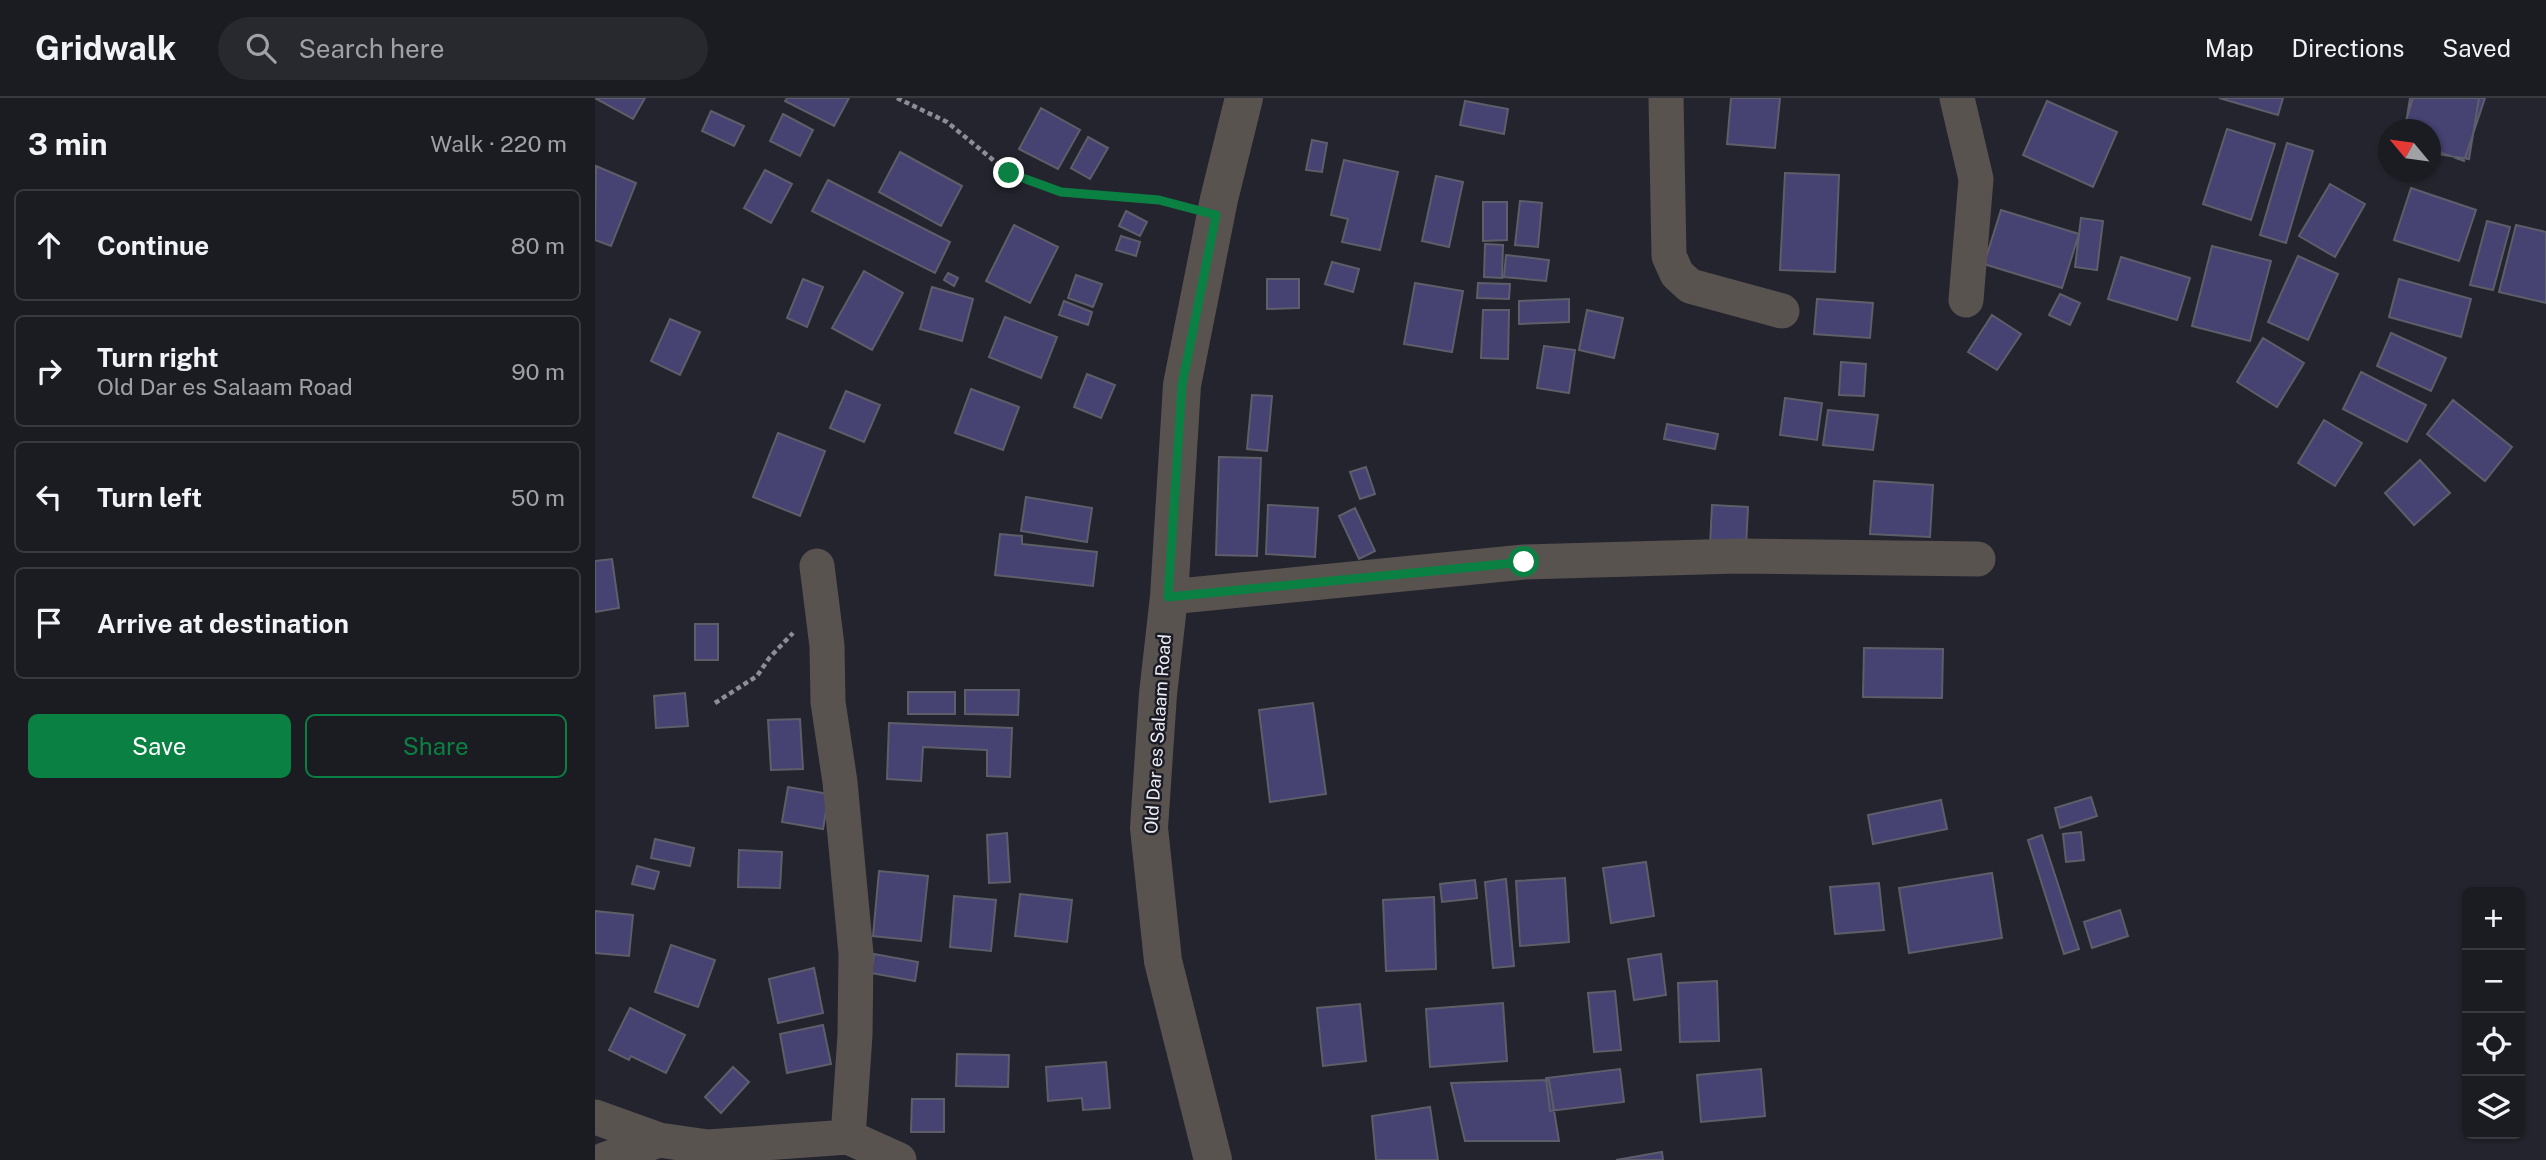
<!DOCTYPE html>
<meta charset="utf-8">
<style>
:root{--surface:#1b1b22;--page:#28282f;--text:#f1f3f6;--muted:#a0a1a5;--line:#393940;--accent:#0b8043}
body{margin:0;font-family:"Public Sans",sans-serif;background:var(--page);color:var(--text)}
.controls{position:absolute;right:21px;bottom:21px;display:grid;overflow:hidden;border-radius:10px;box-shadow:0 2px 5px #0004}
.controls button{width:63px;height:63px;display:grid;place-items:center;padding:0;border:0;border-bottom:2px solid var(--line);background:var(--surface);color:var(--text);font:35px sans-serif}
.compass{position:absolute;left:1783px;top:21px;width:63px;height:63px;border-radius:50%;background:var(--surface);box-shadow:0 2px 5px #0004;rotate:299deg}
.stop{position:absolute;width:21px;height:21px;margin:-16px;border:5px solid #0b8043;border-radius:50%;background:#fff}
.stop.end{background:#0b8043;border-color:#fff;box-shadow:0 2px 7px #0008}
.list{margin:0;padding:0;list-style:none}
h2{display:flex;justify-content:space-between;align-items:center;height:91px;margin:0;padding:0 28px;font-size:30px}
h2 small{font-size:23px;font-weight:400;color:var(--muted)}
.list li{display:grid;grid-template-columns:46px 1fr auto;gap:21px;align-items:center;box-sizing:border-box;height:112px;margin:0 14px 14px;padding:0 14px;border:2px solid var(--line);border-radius:10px}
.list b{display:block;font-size:26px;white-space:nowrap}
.list p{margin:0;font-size:23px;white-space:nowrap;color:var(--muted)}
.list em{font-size:23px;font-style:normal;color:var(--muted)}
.actions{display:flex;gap:14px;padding:21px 28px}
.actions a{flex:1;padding:16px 0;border:2px solid var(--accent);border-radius:10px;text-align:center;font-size:24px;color:var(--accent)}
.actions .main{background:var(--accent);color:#fff}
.icon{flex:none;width:38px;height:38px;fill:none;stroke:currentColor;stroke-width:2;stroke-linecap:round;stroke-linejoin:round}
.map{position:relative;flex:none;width:1951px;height:1062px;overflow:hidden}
header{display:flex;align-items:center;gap:42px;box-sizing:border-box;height:98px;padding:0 35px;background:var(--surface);border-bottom:2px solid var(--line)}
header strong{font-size:33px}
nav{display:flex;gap:38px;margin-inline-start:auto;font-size:24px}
.search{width:490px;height:63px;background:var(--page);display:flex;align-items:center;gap:18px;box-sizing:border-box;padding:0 24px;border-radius:38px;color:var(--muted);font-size:26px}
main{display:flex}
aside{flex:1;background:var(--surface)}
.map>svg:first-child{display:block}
</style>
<header>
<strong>Gridwalk</strong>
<div class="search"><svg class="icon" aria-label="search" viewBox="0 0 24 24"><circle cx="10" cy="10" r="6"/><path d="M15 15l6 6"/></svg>Search here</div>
<nav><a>Map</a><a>Directions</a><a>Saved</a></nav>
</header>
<main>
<aside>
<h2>3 min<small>Walk · 220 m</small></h2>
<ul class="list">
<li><svg class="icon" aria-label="ahead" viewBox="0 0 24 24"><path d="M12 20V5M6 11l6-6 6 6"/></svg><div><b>Continue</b></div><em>80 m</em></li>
<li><svg class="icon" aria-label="right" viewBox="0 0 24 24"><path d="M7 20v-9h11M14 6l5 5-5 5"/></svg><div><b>Turn right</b><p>Old Dar es Salaam Road</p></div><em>90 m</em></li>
<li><svg class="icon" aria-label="left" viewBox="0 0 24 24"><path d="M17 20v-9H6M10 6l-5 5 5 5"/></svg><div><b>Turn left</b></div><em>50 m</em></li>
<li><svg class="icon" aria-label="arrive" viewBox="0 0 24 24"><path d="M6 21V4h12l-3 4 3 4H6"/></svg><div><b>Arrive at destination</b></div></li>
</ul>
<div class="actions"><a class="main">Save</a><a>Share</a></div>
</aside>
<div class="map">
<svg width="1951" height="1062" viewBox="0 0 1951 1062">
<rect width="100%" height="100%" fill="#24242e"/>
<path fill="#464271" stroke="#5e5e6a" stroke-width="2" d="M0,0H50L38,21Z
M192,0H254L239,28L190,3Z
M1136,0H1185L1180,50L1132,46Z
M1624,0H1688L1683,17Z
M1815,0H1884L1874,61L1836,55V32H1810Z
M1818,0H1890L1869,63L1836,51V32H1808Z
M870,3L913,11L909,36L865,27Z
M1452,3L1522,34L1498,89L1428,57Z
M446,10L485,32L463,71L424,51Z
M116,13L149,28L139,48L107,33Z
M188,16L218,32L205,58L175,43Z
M1632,31L1680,46L1656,122L1608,106Z
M493,39L513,50L495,81L476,70Z
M717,42L732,45L727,74L711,72Z
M1692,45L1718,53L1691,145L1665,137Z
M305,54L367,88L346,128L284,94Z
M749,62L803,74L785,152L747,144L753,121L736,117Z
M1,68L41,85L16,148L0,142Z
M170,72L197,86L176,125L149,110Z
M1190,75L1244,77L1240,174L1185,172Z
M841,78L868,84L854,149L827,143Z
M233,82L355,144L340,175L217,113Z
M1735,86L1770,106L1740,159L1704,138Z
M1816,90L1881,112L1864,163L1799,142Z
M925,103L947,105L943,149L920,147Z
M888,104H912V142L888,143Z
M1406,112L1484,136L1467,190L1389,166Z
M531,113L552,124L545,138L524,128Z
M1486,120L1508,123L1502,172L1480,169Z
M1892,123L1915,129L1898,192L1875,187Z
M419,127L463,149L435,205L391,183Z
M1921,127L1951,134V205L1904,194Z
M526,138L545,144L541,158L521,152Z
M890,146L908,147L907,180L889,179Z
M1617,148L1676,163L1655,243L1597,228Z
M911,157L954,162L951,183L909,179Z
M1703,158L1743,176L1713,242L1673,224Z
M1526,159L1595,180L1582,222L1513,201Z
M737,164L764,171L758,194L730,186Z
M269,173L308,195L277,252L237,230Z
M353,175L363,180L359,188L349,182Z
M481,177L507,186L498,209L473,200Z
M208,181L228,189L212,229L192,220Z
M672,181H704V210L672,211Z
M1804,181L1876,201L1866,239L1794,219Z
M820,185L868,193L857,254L809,246Z
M883,185L915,186L914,201L882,200Z
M337,189L378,201L367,243L325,231Z
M1465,196L1485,205L1475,227L1454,217Z
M974,201V224L924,226V203Z
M1222,201L1278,205L1275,240L1219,236Z
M469,203L497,214L493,227L464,217Z
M888,212H914L913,261L886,260Z
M992,212L1028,220L1019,260L984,252Z
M1397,217L1426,236L1402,272L1373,254Z
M410,219L462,239L446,280L394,259Z
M75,221L105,234L85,277L56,263Z
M1796,235L1851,260L1836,293L1782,268Z
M1668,240L1709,265L1682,309L1642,284Z
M949,248L980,252L974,295L942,290Z
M1246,264L1271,266L1269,298L1244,297Z
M1766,274L1831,307L1812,344L1748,311Z
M492,276L520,287L506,320L479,309Z
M376,291L424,309L408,352L360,335Z
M251,293L285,307L269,344L235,330Z
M657,297L677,298L672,353L652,351Z
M1190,300L1227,305L1222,342L1185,337Z
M1858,302L1917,349L1890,383L1832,336Z
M1233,312L1283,317L1278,352L1228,347Z
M1729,322L1767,345L1740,388L1703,365Z
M1072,326L1123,336L1120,351L1069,341Z
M183,335L230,353L205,418L158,399Z
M624,359L666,360L662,458L621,457Z
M1825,362L1855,395L1819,427L1790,395Z
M771,369L780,396L765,401L755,374Z
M1279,383L1338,387L1335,439L1275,436Z
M431,399L497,410L492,444L426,433Z
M673,407L723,410L720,459L671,456Z
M1117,407L1153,409L1151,449L1115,448Z
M760,410L780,453L764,461L744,418Z
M405,436L427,438V446L502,454L498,488L400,477Z
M17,461L24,510L0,514V463Z
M100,526H123V562H100Z
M1269,550L1348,551L1347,600L1268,599Z
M370,592H424L423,617L370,616Z
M313,594H360V616H313Z
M90,595L93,628L61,630L59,598Z
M718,605L731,696L675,704L664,612Z
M205,621L208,671L176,672L173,622Z
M294,625L417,630L415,679L392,678V652L328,649L326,683L292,681Z
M193,689L234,696L228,731L187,724Z
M1496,699L1502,718L1465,730L1460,710Z
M1346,702L1352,731L1278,746L1273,717Z
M1486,734L1489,762L1471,764L1468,736Z
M412,735L415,784L394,785L392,737Z
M1447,737L1484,851L1469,856L1433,742Z
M60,741L99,750L95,768L56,760Z
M144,752L187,754L185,790L143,789Z
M1051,764L1059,818L1016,825L1008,770Z
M42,768L64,774L59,791L37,786Z
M284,773L333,778L326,843L278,838Z
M1397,775L1407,840L1314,855L1304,790Z
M970,780L974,844L925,848L921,783Z
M911,781L919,868L898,870L890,784Z
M880,782L882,800L847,804L845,786Z
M1284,785L1289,832L1240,836L1235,789Z
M425,796L477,802L472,844L420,838Z
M359,798L401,802L396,853L355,849Z
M839,799L841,871L791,873L788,802Z
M1525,812L1533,838L1497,850L1489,824Z
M0,813L38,817L34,858L0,855Z
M76,847L120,862L103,909L60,894Z
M279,856L323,864L320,883L276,875Z
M1066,856L1071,897L1039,902L1033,861Z
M219,870L228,915L183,925L174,881Z
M1122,883L1124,943L1085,944L1083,885Z
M1020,893L1026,952L999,954L993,895Z
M908,905L912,963L835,969L831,911Z
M765,906L771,963L728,968L722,910Z
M35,910L90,937L71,975L36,958L34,962L14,952Z
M228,927L236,966L192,975L185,936Z
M362,956L414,957L413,989L361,988Z
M511,964L515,1010L488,1012L487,1000L453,1003L451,969Z
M138,969L154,984L126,1015L110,999Z
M1025,971L1029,1004L955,1013L951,980Z
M1166,971L1170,1018L1106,1024L1102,977Z
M954,982L964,1043H870L856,985Z
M317,1001H349V1034H316Z
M835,1009L843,1062H781L777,1018Z
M1067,1054L1068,1062H1021Z"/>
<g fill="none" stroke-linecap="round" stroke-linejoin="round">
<path stroke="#8d8d96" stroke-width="4.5" stroke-dasharray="5 3.5" stroke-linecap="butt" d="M302,0L352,24L414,75L466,94L564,102L588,109
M120,605L162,578L175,559L198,535"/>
<path stroke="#595350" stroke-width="35" d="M1071,0L1074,158L1082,176L1095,188L1187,213
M1362,0L1381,81L1371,202
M222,468L232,548L233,604L245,684L261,856L260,937L253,1039
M574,499L929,464L1144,458L1383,461
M0,1019L64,1042L113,1049L253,1039L304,1062
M9,1062L64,1042"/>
<path stroke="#595350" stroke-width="38" d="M618,1062L568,863L554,730L563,596L574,499L587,287L624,101L649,0"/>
</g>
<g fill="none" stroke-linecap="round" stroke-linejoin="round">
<path stroke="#0b8043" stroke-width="9" d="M414,75L466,94L564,102L621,117L587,287L573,499L929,464"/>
</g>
<g text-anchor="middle" stroke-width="5" stroke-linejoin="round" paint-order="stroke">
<g font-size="18" fill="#ededf4" stroke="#1b1b25">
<text transform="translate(563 636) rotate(-86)" y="6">Old Dar es Salaam Road</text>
</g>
</g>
</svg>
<div class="controls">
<button>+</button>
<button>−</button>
<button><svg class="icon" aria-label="locate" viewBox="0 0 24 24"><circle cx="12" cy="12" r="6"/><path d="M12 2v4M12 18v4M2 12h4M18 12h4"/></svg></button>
<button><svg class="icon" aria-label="layers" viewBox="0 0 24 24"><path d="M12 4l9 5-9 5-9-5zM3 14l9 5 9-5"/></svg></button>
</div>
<svg class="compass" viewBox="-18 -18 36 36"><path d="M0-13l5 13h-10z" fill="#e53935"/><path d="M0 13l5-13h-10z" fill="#a0a1a5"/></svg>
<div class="stop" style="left:929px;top:464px"></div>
<div class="stop end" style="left:414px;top:75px"></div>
</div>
</main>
